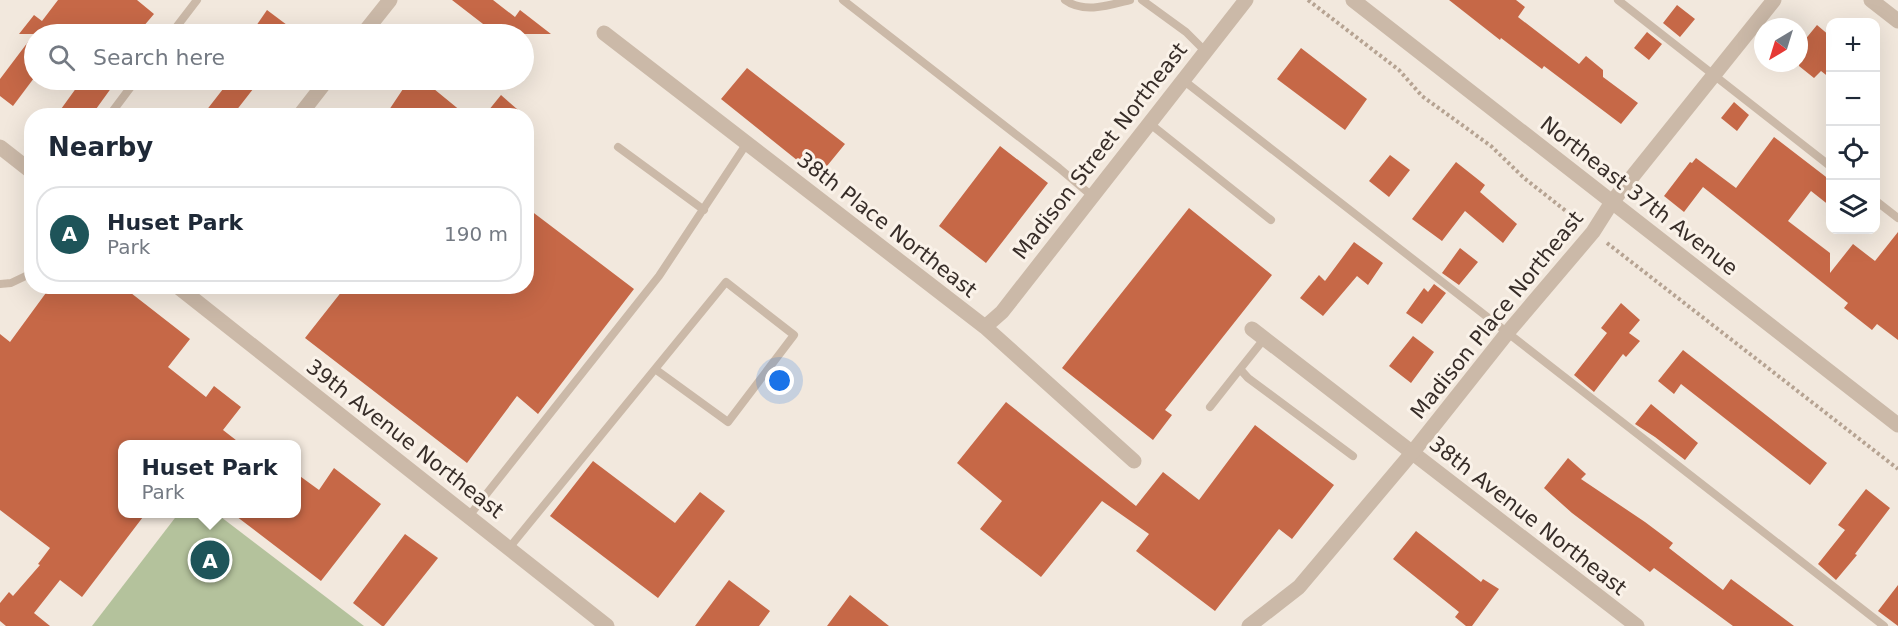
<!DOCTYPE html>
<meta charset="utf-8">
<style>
:root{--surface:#fff;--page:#f6f6f7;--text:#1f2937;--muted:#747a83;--line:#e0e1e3;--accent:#1e5459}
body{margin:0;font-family:"DejaVu Sans",sans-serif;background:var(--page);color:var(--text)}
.controls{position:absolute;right:18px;top:18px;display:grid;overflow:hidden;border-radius:12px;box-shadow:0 6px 24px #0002}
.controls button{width:54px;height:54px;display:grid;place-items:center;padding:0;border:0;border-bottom:2px solid var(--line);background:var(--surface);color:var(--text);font:30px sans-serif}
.compass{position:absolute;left:1754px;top:18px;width:54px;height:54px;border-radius:50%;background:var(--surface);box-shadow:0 6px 24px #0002;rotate:218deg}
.you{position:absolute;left:780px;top:381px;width:21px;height:21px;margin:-15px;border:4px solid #fff;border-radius:50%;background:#1a73e8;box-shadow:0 0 0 9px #1a73e833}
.badge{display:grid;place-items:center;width:39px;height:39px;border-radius:50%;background:var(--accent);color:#fff;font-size:20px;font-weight:700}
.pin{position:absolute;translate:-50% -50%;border:3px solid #fff;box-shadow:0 2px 6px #0006}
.popup{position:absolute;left:118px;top:440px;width:183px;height:78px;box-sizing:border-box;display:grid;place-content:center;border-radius:12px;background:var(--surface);filter:drop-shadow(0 2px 4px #0005);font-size:20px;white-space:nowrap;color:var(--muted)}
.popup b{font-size:22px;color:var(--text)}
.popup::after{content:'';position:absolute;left:50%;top:100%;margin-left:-12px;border:12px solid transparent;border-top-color:var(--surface)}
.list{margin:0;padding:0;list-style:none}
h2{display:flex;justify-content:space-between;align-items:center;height:78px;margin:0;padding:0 24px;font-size:26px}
h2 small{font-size:20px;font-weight:400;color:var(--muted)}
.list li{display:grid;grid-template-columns:39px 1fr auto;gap:18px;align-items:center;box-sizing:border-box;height:96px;margin:0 12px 12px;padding:0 12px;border:2px solid var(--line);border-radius:24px}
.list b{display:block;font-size:22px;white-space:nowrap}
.list p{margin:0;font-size:20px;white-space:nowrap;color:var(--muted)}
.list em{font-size:20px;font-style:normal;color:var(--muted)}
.icon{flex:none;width:33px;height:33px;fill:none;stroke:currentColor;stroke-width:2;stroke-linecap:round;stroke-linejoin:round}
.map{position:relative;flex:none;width:1898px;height:626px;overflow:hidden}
.search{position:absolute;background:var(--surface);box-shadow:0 6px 24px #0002;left:24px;top:24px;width:510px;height:66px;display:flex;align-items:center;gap:15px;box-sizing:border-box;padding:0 21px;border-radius:33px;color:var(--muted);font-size:22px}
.panel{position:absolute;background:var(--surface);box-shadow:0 6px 24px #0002;left:24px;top:108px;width:510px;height:186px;border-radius:24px}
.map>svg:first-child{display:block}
</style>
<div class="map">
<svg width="1898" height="626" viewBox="0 0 1898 626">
<rect width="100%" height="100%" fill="#f2e8dd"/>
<path fill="#b4c29c" d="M178,514H217L364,626H92Z"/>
<path fill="#c66847" d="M58,0H137L154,14L137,34H34V78L13,106L0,96V79L34,34H19L34,15L42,21Z
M452,0H493L515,17L520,10L551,34H496Z
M1449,0H1516L1525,7L1518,17L1579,64L1586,56L1603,70V77L1638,103L1621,124L1544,66L1542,69L1501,38L1500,40Z
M1677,5L1695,19L1680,37L1663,23Z
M267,10L299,34H267L256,26Z
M1817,25L1830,36V78L1821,71L1814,78L1799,66V47Z
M1647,32L1662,44L1649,60L1634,48Z
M1301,48L1367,99L1345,130L1277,79Z
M747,68L845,144L818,177L721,99Z
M82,80H117L91,116H56Z
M230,80H260L232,116H202Z
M392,80H423L467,116H385L403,89Z
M501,95L525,116H484Z
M1734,102L1749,115L1737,131L1721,118Z
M1774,137L1830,180V206L1811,191L1788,221L1830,253V273L1853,244L1875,261L1898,232V340L1877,324L1872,330L1844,308L1848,303L1703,187L1684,212L1664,196L1690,162L1692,163L1696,158L1736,188Z
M1000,146L1048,183L986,263L939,226Z
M1390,155L1410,170L1389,197L1369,181Z
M1456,162L1485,185L1480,192L1517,224L1503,243L1465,211L1442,241L1412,219Z
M526,207L634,289L538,414L517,396L467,463L305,338L346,286H526Z
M1189,208L1272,275L1165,410L1172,415L1153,440L1062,368Z
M1354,242L1383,263L1368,285L1357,276L1323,316L1300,298L1319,275L1325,281Z
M1460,248L1478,262L1459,285L1442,273Z
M1434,284L1446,293L1422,324L1406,313L1424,288L1428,292Z
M51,286H122L190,339L168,367L206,397L214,386L241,407L223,430L241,444H123V513H146L82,597L60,580L34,613L50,626H6L0,621V603L9,592L13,596L40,565L38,564L50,548L0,510V334L10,342Z
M1621,303L1640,320L1629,333L1640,341L1626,357L1623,354L1594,392L1574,375L1607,333L1601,328Z
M1413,336L1434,352L1411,383L1389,366Z
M1683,350L1827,463L1810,485L1681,384L1674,394L1658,381Z
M1006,402L1136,506L1163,472L1199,500L1255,425L1334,485L1292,539L1279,529L1215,611L1136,551L1149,534L1102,501L1041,577L980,529L1002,501L957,463Z
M1651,404L1698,443L1685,460L1655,437L1635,424Z
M1568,458L1586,474L1581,479L1645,522L1673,543L1669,548L1723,590L1731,579L1794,626H1733L1654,568L1650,572L1572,513L1544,488Z
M593,461L675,523L700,492L725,511L658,598L550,516Z
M334,468L381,504L321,581L232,513H297V474L319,490Z
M1866,489L1890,508L1855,554L1857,555L1836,580L1818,564L1845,530L1838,525Z
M1416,531L1481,582L1483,579L1499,589L1472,626H1466L1455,617L1459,612L1393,559Z
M405,534L438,558L384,626H382L353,603Z
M729,580L770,611L759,626H695Z
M1898,585V626L1878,611Z
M850,595L889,626H827Z"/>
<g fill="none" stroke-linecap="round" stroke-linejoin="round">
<path stroke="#b6a392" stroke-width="4" stroke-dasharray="3 3" stroke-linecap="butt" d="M1308,0L1399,70L1422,96L1491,146L1524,178L1580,222
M1607,243L1898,469"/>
<path stroke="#cbb9a8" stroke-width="8" d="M843,0L1059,168L1092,196
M1065,0C1084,14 1110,5 1130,0
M1142,0L1186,32L1205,51
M1618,0L1830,166
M171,34L197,0
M1183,80L1884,626
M109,116L136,80
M1149,123L1271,220
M618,147L704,210
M1876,201L1898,218
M0,284L11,283L32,273
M1264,339L1240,369L1248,378L1353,456
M1210,407L1240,369
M469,516L659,276L747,143
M509,548L726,282L794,335L728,422L655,369"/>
<path stroke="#cbb9a8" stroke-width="15" d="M1871,0L1898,21
M604,33L985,327L1134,461
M363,34L390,0
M299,116L327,80
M1612,202L1774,0
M985,327L1002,312L1246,0
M1252,329L1637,626"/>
<path stroke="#cbb9a8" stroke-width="15" d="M1353,0L1898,425
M0,147L32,172
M177,286L607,626
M1249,626L1299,587L1412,453L1508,332L1593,232L1612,202"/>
</g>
<g text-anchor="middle" stroke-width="6" stroke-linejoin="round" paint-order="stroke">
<g font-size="21" fill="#372d28" stroke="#faf2e9">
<text transform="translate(1100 151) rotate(-52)" y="7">Madison Street Northeast</text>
<text transform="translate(1639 196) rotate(38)" y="7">Northeast 37th Avenue</text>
<text transform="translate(887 225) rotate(38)" y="7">38th Place Northeast</text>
<text transform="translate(1497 315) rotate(-51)" y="7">Madison Place Northeast</text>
<text transform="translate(405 439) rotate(38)" y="7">39th Avenue Northeast</text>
<text transform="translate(1528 516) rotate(38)" y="7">38th Avenue Northeast</text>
</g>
</g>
</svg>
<div class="controls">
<button>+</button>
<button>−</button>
<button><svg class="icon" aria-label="locate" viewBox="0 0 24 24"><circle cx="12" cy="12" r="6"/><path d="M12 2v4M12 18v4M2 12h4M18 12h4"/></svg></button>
<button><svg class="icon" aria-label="layers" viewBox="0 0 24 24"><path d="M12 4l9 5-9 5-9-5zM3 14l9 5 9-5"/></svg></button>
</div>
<svg class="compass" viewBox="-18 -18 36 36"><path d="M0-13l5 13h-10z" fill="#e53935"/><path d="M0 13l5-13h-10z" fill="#747a83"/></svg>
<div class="you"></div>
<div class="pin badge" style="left:210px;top:560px">A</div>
<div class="popup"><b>Huset Park</b>Park</div>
<div class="search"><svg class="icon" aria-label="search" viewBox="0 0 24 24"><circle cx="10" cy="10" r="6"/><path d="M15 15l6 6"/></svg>Search here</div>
<section class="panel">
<h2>Nearby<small></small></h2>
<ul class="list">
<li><span class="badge">A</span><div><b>Huset Park</b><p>Park</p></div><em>190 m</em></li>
</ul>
</section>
</div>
